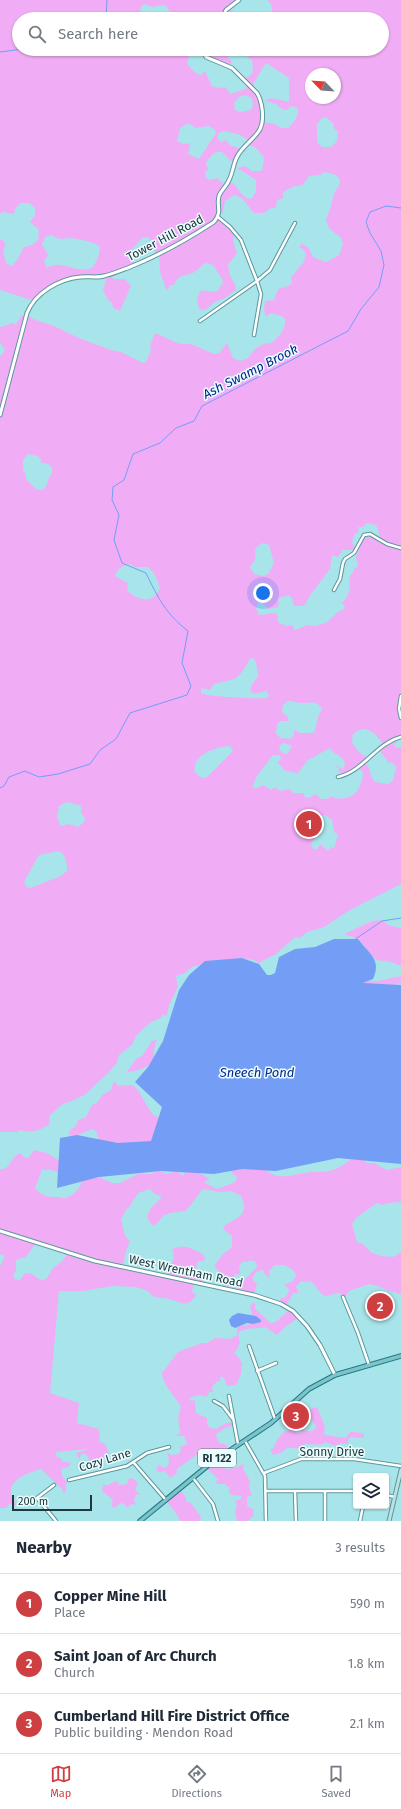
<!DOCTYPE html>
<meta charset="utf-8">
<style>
:root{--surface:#fff;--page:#f6f6f7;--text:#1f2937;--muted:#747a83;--line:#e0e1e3;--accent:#ce3f41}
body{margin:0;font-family:"Fira Sans",sans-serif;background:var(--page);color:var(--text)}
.controls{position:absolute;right:12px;bottom:12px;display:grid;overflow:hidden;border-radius:4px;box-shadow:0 1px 3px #0004}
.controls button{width:36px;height:36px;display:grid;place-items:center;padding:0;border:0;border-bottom:1px solid var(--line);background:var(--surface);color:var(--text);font:20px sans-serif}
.compass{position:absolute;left:305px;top:68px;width:36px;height:36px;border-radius:50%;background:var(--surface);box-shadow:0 1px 3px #0004;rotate:295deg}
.scale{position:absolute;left:12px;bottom:10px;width:80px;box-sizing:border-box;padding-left:4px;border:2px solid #20393c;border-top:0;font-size:11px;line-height:14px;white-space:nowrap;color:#20393c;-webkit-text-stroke:3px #ecfdff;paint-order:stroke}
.you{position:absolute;left:263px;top:593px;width:14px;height:14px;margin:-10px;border:3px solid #fff;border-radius:50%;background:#1a73e8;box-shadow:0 0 0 6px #1a73e833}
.badge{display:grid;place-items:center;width:26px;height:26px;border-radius:50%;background:var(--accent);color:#fff;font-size:13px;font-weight:700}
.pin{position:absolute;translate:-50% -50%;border:2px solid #fff;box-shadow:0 1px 4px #0006}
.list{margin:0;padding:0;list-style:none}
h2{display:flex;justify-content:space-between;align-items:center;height:52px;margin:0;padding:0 16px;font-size:17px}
h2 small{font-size:13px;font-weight:400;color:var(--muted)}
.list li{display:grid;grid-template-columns:26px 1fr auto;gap:12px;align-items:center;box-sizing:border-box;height:60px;padding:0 16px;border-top:1px solid var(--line)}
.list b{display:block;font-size:15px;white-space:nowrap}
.list p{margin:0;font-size:13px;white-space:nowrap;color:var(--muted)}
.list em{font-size:13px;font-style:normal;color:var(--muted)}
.icon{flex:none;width:22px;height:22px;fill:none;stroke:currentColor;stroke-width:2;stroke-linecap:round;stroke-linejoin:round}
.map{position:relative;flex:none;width:401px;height:1521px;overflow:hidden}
.search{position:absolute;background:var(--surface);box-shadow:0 1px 3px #0004;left:12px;right:12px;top:12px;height:44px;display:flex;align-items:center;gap:10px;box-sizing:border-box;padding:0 14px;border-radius:22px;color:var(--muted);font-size:15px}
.sheet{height:232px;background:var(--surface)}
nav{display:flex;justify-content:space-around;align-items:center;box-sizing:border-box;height:56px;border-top:1px solid var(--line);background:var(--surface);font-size:11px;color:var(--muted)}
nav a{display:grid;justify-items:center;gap:2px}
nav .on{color:var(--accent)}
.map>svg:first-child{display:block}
</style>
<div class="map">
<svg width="401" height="1521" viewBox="0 0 401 1521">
<rect width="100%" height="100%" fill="#a8e5eb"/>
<path fill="#f0adf5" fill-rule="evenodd" d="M0,0H239L229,8L235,15L244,13L242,16V19H206L201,12L197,13L191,19H169C172,13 169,10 165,5L152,7L144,4L140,9L146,19H19V49H190L191,51L187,63C190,68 195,74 201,75L205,71L212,86L218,88L225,87L231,94L245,89L248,85L243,80C255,73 253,73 252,60L246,56L242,49H382V19H273L271,4L267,0H401V739H398L394,745L396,748L401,747V884L350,910L324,927L307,932L300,938L295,937L276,954L259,963L254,960L242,958L233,960H217L192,967L185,973L176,976L178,987L169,1005L167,1016L163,1014L161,1018L151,1022L136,1036L132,1045L119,1055L117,1063L110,1071L86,1094L72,1101L63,1104L50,1115L49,1125L39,1130L29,1132L20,1130L17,1132H0V356L5,350L0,342V327L13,323L16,324L21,316L28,315L33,319L54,326L79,338L111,350L121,352L143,363L146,362L151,350L150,345L155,333L180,344H191L214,354L219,353L227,343L233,358L240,361L248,358C253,350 261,342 272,343C279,336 286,330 285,319L282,316L271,313L267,316L265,315L264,309L265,301L274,300L278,289L288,286L292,283L291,277L303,263L306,255L304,250L299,247L302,244L308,247L313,257L326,262L339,255L343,244L341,238L329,228L326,219C330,212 331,205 333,197C334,191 340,187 340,180L336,175L324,172L320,175L309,176L302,186C295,185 288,189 283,193V198L277,200L276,208H271L264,213H254C247,206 245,197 234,195L225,201L223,212L219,213L218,216L234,233L233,241L237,253L228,265L230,276L235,284L236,290L225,298L215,302L205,310L199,309L197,299L200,291C207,290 211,292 217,291L223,283L222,279L213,265L206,263C201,265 200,268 196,271C187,278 180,271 174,285H170L168,290L166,289L160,272L159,254L156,255L151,240L147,237L142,238L130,252V255L136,264L111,275L114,279H125L131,286L120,311L113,308L112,303L108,300L103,290L107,276H79L47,288L34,301L0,290V240H3L6,245L3,250L6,263L12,266L17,260L24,247L32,245L38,240L39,230L30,222L35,215V208L30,203H20L15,209L14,214L3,212L0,214ZM266,63L289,78V102L271,98L263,102L253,84ZM311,74H335V98H311ZM246,95L252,98L253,106L251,110L240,112L235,110L234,103L239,97ZM267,101L276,104L282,109L287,110L291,106L298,108C299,115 294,123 288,128H281L275,124L262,122L261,102ZM322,118H327L334,124V128L338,132L337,141L331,147H322L317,142V124ZM189,123L195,128L209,126L215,130L216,133L199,159L188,154L190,145L188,143L183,144L177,141L180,128ZM223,131C234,133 239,133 248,140L247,144L256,148L264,157L263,167L261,171H252L245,166L237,168L256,180V192L251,199C240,198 239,185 229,181L225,185L217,178L210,180L206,178L205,173L208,169L206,163C210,157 214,150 222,152L230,160L234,162L241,149L230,145L226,140L220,142L217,137L219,133ZM51,235C54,236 58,239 61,239C64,239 67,238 70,238C78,239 96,242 100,247L98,258L93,267C79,276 60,258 47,268L44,261L48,255L42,244L45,237ZM28,454L38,456L41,460V463C54,464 54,469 49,478C47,483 47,486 43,490L36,489L26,479V474L23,471V460ZM366,523L376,525C379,530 378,535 381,540L371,536L363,537L356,558L358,566L354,569L349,579C351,588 349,596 342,603L345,607L344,609L338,612L327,622L316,626L307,625L295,630L292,625L286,626L278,622L277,613L259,615L256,608L258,603L261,602L269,609L278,607L279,598L289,595L292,598L294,606H304L311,594L330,569L332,555L337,557L340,555L342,550H356V548L352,544L354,535L359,532L358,527H363ZM263,543L269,545L274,563L268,574L263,576L254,574L250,567C251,565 253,564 254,562C258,553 250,550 263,543ZM130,564L135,567H148L154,573L160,588C158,591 155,597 152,598C144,602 132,596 127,590L128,583L115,576C118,568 122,566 130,564ZM253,658L256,662L258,676L252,684L250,691L254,694L266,691L269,695L267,698C257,699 208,697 201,693V688L210,690L214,684L235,679L242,672L250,659ZM288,701C293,701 297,703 302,703C311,703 317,700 322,709L318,716L315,731L312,733H300L294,730V735L290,739L280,738L276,733L277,724L281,721H289L288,717L282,712L283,705ZM363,729C373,730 377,736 383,744L378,749L387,760V762L393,763L396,767L393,780L389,784C364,782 376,776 365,762L368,758L360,753L352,743L353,734L357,731ZM284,743L292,746L288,753L284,754L279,750L281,744ZM230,746L233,751L208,776L205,778C193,776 191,766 200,757C206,751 221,746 230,746ZM330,748C333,755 342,754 345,763L343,769L335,765L339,769L340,776L359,768L363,772C363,778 361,783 359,788C355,797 339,802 331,796L327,799H321L316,794L309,798L305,797L303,793H294L289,789L280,791L275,787L271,790L263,785L257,788L252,787L257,776L273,755H279L281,758L278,763L285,771L298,773L308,760ZM68,802L81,806V813L85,818L83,823L78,827L69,824L61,826L57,818L59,806ZM325,815L332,820L334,832L338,835L334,848L331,847L328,851L320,844L317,849H313L311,842L315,839L308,833V827L313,817ZM59,851C65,854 68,864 67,871L61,876L30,888L27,887L24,882L39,855Z
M206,49H229L226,52L228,58L232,61L229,66L206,57Z
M382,920L388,925L401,928V966L391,962L376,960L358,939L344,934L372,921Z
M401,976V983L392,985L377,984L367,986L363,983L365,981H378Z
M157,1040C153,1047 155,1052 153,1059C150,1070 134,1070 126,1073L136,1059L142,1056L152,1041Z
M114,1081L118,1086L130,1085L134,1086L138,1090L152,1114L162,1119L155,1149L99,1142L97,1133L93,1129L75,1136L69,1135V1131L76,1126L78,1120L86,1117L92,1105L97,1103L102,1095L111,1090Z
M34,1150L47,1153L63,1163L59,1173L52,1170H42L35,1188C42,1196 47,1197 58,1197C62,1198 66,1199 70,1196C77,1193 81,1184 84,1178H101L112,1183H120L138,1174H150L159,1171L167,1174L177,1171L183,1176L187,1169L189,1168L209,1178L210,1179L205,1181V1183L217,1189C224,1186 230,1185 236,1181L237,1177L229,1170L264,1167C274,1183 295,1174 310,1172C313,1171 316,1172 320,1172C332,1172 344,1166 353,1157L362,1159L367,1163H374L387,1170L401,1167V1202L388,1203L383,1205L377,1203L356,1218L352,1224L357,1242L363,1244L372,1253L381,1256L393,1257L401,1252V1293L397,1294L395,1292H391L381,1287L369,1284L349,1291L344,1299L342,1295L338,1293L325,1296C317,1292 317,1285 310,1281L306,1282L301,1281L296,1287L299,1293H293L286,1306L278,1303L281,1298H285L289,1291L288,1288L284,1285L293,1281L296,1275L293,1270L284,1265H274L269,1272L270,1278L264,1273L263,1270L256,1272L253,1277V1281L257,1283L254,1295L237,1291L239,1285L257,1267L256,1262L250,1260L248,1262H242L239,1267L240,1273L238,1275L235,1274L227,1289L223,1288L225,1277L214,1266L222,1255L232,1247V1236L225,1231L223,1227C237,1217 250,1216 241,1196L232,1191L219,1192L204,1189L201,1191L191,1205L185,1211L170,1213L163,1216L155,1226L150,1223L147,1217L150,1209L161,1198V1196L155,1194L150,1189L138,1193L128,1209L127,1208L121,1220L125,1235L130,1242C125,1250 125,1257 123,1267L167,1276C169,1267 177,1258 172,1250C182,1242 195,1250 204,1255L205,1260L197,1262L196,1271L203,1276L202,1282H194L192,1292L196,1295C188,1308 182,1303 170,1299C165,1298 159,1298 154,1297L148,1291L136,1287L113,1286L83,1291H59L50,1393L79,1403L77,1423L99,1429L100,1442L105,1444L109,1453L104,1458L89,1461L88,1456L83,1453L80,1457V1461L76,1453L88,1449L56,1452L57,1458L60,1457L62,1461L71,1463L68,1467L63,1468L61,1470L63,1478L68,1482L65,1485L66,1489L64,1494L62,1489L41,1469C30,1472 7,1480 11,1495C11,1499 16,1502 17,1506L10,1503L6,1508H0V1266L5,1256L0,1254V1169C12,1170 10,1156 20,1153L24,1157L28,1158ZM36,1243L67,1253C64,1261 59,1264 53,1268L46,1279L41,1280L30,1273L24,1274L20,1280L15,1279L13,1276L16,1270V1260L26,1257Z
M255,1302V1309L271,1323L276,1322L290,1309L299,1317L284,1328L277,1335L265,1327C256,1330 245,1326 238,1334L240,1343L234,1355H237L242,1363L241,1374L236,1385L227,1386L224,1378L221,1376L220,1379L221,1382L217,1381L212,1387L213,1392H210L206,1397C202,1394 193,1395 189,1399L191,1401L195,1400L196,1413L207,1418V1424L210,1428L216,1429L226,1423L234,1422V1426L227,1427L216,1434L219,1443L225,1444L230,1450L218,1459L226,1469C234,1469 238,1467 244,1463L243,1469L250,1481L249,1487L252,1495L247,1497V1506L253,1509V1516L248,1521H237L235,1513L237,1504L235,1501L241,1499V1496L231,1495L229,1492V1488L225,1484H215L218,1479L206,1468L215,1460L210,1455L198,1454L177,1469V1473L170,1478L165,1471L159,1472L156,1469L159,1465L164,1468C171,1466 169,1458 167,1453L172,1455L179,1454L181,1450L180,1446H184L187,1443L184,1436H176L180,1433L178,1417L181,1407C176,1397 162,1384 162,1373L178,1352L202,1343H207L215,1338L230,1339L237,1335V1327L256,1323L258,1318L252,1315L250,1306Z
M317,1407L325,1427L324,1433L325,1435L346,1438L351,1431L364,1434V1438L350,1437L348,1440V1444L342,1443L335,1446L325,1442L321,1445L306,1444L300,1446L298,1449C292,1448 286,1446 283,1452L273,1455L270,1449H273L277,1440L285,1431H288L292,1427L298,1434L302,1432L300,1429H302C309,1432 311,1433 316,1427C313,1419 308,1418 304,1411Z
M133,1478L138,1484L135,1489L140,1495H136L134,1499L136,1505L132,1504L127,1508L124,1504L121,1503L114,1508L111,1505L113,1500L102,1491L103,1485H108L115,1481H117L119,1485L127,1484L128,1479Z
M180,1489L185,1496L186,1501L191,1503L201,1517L200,1521H180L176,1513L166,1501Z"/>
<path fill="#749ef6" d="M334,939H358C369,954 382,959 373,979L363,983L401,985V1164L338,1158L276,1171L242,1169L214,1174L161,1171L99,1177L57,1188L60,1138L77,1135L118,1143L151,1141L162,1107L135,1082L148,1067L163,1041L179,990L189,975L205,961L242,958L259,964L267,975H271L275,973L279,957L295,949L315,947Z
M238,1313L256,1316L261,1320V1322L253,1324L247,1323L235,1328L231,1326L229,1320L232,1316Z"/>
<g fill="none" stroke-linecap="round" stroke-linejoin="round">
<path stroke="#749ef6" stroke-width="1" d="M106,19L107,0
M0,52L23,49
M0,788L4,786L9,777L25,771L39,777L58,774L90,764L100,750L116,739L130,713L187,695L191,686L182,663L188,631C166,614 158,598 146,573L122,563L114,540L119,515L112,500L113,487L124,480L133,454L160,443L176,428L194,421L202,406L348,331L361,309L379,287L384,265L381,251L370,233L366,222L370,212L386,206L401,208
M354,940L382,921L401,918"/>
<defs>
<path id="minor" d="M218,217L230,227L241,240L257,281L261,294L254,335
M200,321L257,281L270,270L295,223
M334,590L340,579L343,563L345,559L354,553L364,535L370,534L387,544L401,548
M401,696L399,709L401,718
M338,777C364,771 375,744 401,737
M343,1297L358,1333L369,1365
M249,1346L275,1419
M257,1371L276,1363
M229,1396L238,1444
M214,1401L223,1406L232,1418
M245,1441L265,1476L266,1521
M134,1463L166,1500
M264,1473L301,1459H354L401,1466
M193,1478L213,1504L218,1521
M69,1480L127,1466L147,1453L169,1447
M54,1485L37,1498L56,1521
M266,1491H356
M295,1491L296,1521
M386,1495L395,1497
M325,1521V1491
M360,1521L363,1506"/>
<path id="tertiary" d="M222,19L226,10L239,0
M0,415L27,313C35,293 59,279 80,277C88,276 97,278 104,276C113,274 122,270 130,267C160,255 188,239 214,222C223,211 216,206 219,196C221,190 227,186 229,180C233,173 233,164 237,157C242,146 256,138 260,129C265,119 262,101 257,93L232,68L206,57L204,53L206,49
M0,1231L95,1261L254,1295L281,1304L293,1311L307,1326L320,1345L335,1375"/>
<path id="secondary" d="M389,1521L401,1470"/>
<path id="primary" d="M140,1521L211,1463L271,1423L309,1389L335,1375L401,1356"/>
</defs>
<use href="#minor" stroke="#5b979d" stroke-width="4.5"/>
<use href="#tertiary" stroke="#5b979d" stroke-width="5"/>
<use href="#secondary" stroke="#5b979d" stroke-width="5"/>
<use href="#primary" stroke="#237982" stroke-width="5.5"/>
<use href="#minor" stroke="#fff" stroke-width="2.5"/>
<use href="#tertiary" stroke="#fff" stroke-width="3"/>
<use href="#secondary" stroke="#bde1e5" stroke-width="3"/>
<use href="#primary" stroke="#7cc4ca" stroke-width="3.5"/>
</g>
<g text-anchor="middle" stroke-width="3" stroke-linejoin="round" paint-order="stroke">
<rect fill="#ecfdff" stroke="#5d7476" stroke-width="1" x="198" y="1449" width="38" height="18" rx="3"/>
<g font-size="11" font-weight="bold" fill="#20393c">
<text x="217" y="1462">RI 122</text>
</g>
<g font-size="12" fill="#20393c" stroke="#ecfdff">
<text transform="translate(165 238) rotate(-28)" y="4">Tower Hill Road</text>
<text transform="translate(186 1271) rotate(12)" y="4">West Wrentham Road</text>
<text x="332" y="1456">Sonny Drive</text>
<text transform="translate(105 1460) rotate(-17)" y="4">Cozy Lane</text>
</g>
<g font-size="13" font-style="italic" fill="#05268a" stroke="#ecfdff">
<text transform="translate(250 371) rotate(-27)" y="5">Ash Swamp Brook</text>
<text x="257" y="1077">Sneech Pond</text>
</g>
</g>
</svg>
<div class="controls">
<button><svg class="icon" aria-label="layers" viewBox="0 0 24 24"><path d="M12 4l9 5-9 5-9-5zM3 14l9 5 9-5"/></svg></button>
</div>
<svg class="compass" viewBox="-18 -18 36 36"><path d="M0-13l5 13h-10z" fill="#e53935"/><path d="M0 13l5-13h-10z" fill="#747a83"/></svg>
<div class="scale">200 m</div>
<div class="you"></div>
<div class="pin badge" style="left:309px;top:824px">1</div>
<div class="pin badge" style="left:380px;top:1306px">2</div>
<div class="pin badge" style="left:296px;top:1416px">3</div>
<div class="search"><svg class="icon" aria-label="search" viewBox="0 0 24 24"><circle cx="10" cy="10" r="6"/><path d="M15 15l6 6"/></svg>Search here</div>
</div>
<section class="sheet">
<h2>Nearby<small>3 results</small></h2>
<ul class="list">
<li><span class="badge">1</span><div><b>Copper Mine Hill</b><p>Place</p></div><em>590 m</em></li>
<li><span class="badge">2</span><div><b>Saint Joan of Arc Church</b><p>Church</p></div><em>1.8 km</em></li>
<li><span class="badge">3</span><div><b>Cumberland Hill Fire District Office</b><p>Public building · Mendon Road</p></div><em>2.1 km</em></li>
</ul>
</section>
<nav>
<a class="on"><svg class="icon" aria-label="map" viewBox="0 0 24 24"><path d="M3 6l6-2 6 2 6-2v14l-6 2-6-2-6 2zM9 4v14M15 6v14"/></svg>Map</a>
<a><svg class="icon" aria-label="directions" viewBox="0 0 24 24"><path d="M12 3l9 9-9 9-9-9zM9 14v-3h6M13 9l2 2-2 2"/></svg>Directions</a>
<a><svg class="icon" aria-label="saved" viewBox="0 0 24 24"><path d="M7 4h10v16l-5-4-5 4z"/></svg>Saved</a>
</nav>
